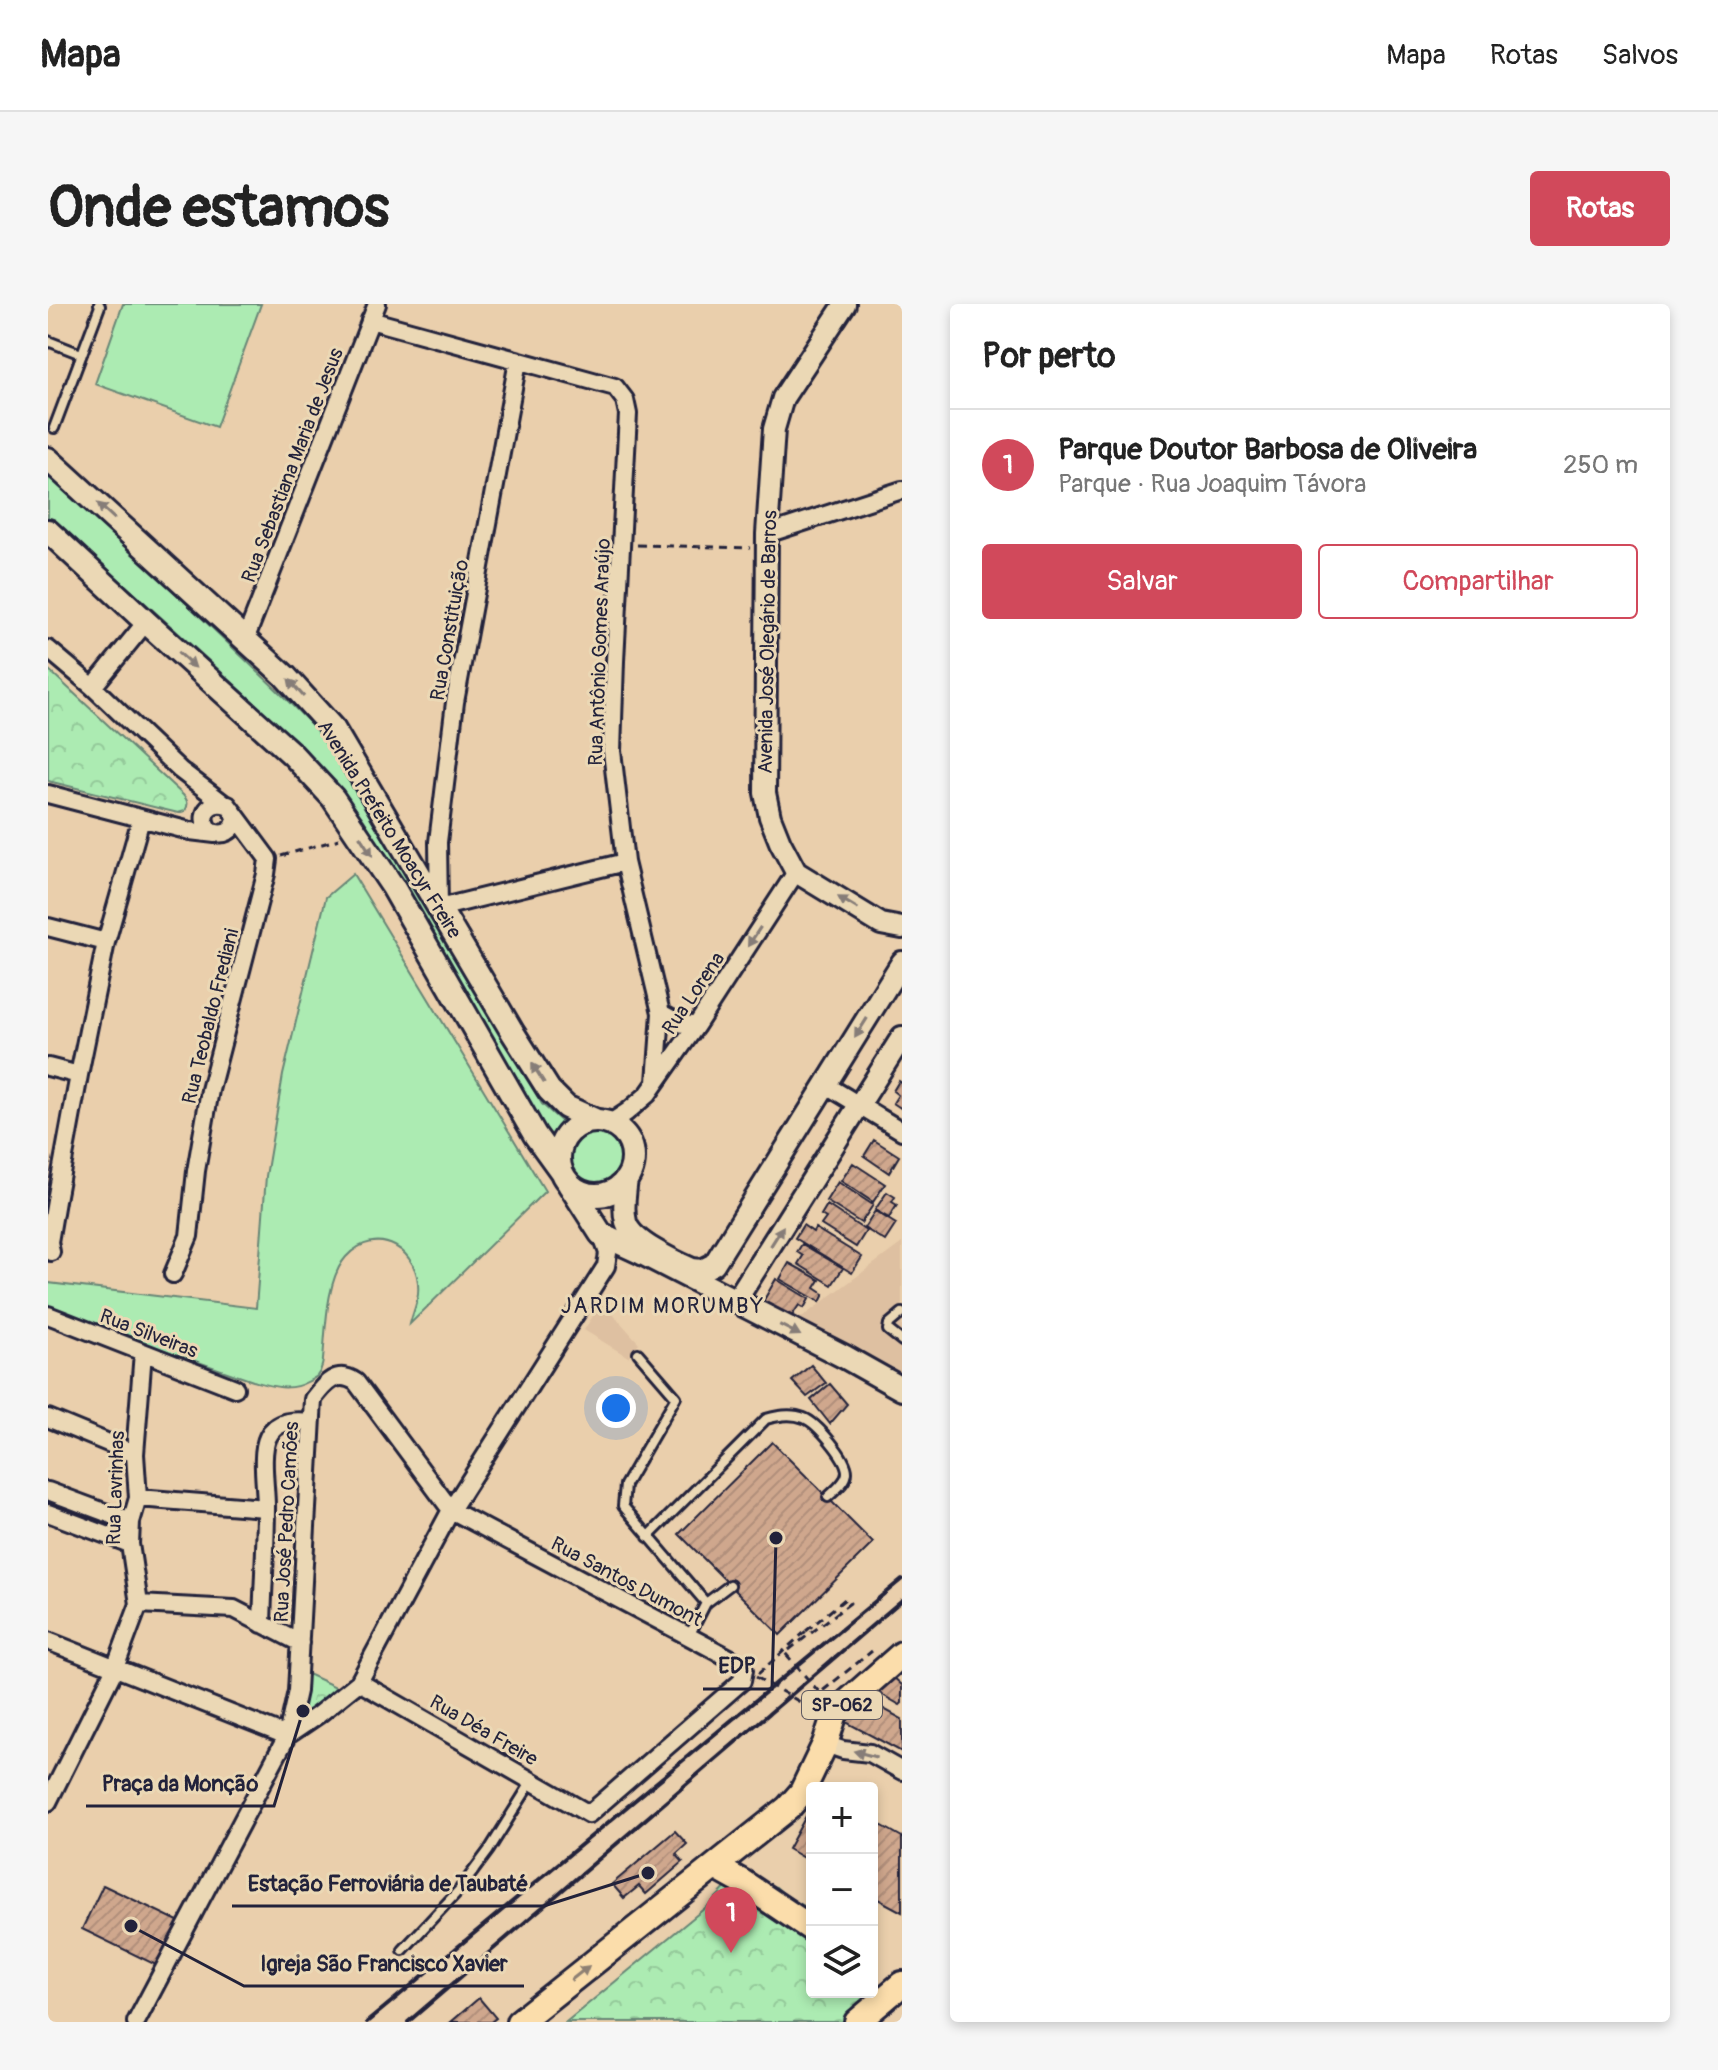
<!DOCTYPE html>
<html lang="pt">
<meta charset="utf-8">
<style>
:root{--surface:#fff;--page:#f6f6f6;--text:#222;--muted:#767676;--line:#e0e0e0;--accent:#d1495b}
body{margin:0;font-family:Pangolin,sans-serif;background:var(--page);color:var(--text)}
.controls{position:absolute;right:24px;bottom:24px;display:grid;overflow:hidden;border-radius:8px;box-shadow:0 4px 12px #0003}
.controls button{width:72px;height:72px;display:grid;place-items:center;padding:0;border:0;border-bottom:2px solid var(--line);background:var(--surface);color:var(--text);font:40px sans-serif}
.you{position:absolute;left:568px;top:1104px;width:28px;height:28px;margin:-20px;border:6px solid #fff;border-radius:50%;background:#1a73e8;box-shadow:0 0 0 12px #1a73e833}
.badge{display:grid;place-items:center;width:52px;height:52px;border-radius:50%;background:var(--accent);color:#fff;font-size:26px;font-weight:700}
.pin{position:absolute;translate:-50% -66px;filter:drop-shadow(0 2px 4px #0008)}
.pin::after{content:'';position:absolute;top:42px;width:28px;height:24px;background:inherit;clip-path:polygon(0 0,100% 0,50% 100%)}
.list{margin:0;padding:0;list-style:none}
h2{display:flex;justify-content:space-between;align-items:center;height:104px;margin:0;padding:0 32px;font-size:34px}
h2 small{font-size:26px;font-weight:400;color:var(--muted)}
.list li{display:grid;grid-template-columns:52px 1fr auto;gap:24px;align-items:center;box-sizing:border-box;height:112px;padding:0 32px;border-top:2px solid var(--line)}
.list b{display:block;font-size:30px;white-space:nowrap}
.list p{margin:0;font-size:26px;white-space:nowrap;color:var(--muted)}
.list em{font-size:26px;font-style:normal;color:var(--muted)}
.actions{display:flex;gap:16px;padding:24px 32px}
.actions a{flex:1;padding:18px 0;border:2px solid var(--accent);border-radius:8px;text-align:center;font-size:28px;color:var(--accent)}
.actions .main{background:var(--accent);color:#fff}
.icon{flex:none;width:44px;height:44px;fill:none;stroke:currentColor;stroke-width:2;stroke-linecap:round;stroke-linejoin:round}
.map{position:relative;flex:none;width:854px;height:1718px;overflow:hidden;border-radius:8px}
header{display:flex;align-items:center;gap:48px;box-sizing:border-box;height:112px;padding:0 40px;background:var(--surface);border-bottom:2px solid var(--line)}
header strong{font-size:38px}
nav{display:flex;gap:44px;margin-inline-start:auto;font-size:28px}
.intro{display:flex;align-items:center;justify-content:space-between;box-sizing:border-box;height:192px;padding:0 48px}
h1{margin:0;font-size:56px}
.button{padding:20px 36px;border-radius:8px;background:var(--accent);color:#fff;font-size:28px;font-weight:700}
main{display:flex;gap:48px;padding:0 48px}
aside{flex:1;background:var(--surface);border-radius:8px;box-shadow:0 4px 12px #0003}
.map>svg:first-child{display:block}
</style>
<header>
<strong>Mapa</strong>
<nav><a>Mapa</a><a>Rotas</a><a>Salvos</a></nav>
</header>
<div class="intro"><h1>Onde estamos</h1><a class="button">Rotas</a></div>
<main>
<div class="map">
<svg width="854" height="1718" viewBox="0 0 854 1718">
<defs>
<pattern id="forest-crowns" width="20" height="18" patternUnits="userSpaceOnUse" patternTransform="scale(2)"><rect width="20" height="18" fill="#acebb2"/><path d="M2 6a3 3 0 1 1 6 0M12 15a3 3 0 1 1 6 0" fill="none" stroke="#94c99a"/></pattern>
<pattern id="building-hatch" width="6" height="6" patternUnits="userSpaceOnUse" patternTransform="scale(2)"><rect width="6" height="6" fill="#cfa78d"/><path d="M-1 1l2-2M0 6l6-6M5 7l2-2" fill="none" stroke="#b18f7b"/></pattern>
</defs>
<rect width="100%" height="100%" fill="#eacfac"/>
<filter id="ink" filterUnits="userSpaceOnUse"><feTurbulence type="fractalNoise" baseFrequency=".0125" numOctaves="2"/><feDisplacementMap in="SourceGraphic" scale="16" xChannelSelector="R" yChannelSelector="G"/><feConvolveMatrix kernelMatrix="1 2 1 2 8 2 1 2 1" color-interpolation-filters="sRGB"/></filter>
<g filter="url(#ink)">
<path fill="#dec0a1" d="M854,939V1078L746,1019Z
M554,998L591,1039L580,1053L536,1026Z"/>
<path fill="#acebb2" stroke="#678676" stroke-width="2" d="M75,0H213L168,123L47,80Z
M0,171L65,229L229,386L266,423L286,452L494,800L514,818L502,836L316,516C278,464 231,422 184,378C123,322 63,267 0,214Z
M305,570L497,887L362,1020C364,1011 369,1000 370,990C374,946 329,919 298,953C280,973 278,1017 276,1043C275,1052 276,1064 269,1072C268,1073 260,1078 259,1078C241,1088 223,1082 205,1077L0,1006V979L208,1004L218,872L235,771L278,593Z
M516 854a32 32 0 1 1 64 0a32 32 0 1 1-64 0Z"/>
<path fill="url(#forest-crowns)" stroke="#678676" stroke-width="2" d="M0,365L135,491C140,497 141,500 137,507L130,509L0,477Z
M253,1367L288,1383L245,1422Z
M684,1577L728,1583L739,1593L764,1606V1688H824L825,1693L806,1718H518L663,1599Z"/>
<path fill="url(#building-hatch)" stroke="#22223b" stroke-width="2" d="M851,777L854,779V805L845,799L850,791L845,787Z
M826,836L851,852L841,869L816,852Z
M805,859L837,880L825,898L793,877Z
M790,878L825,901L813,919L778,897Z
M839,888L847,893L844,898L849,901L841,914L827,906Z
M779,901L818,927L808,943L773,921L778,914L773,911Z
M827,907L848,920L837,937L816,924Z
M755,921L765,928L767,924L814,953L804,969L747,934Z
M754,940L795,964L784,981L750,960L755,952L749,948Z
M741,959L772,976L767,984L776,990L772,998L732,975Z
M728,975L761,995L756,1004L751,1001L740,1018L713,1001Z
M763,1061L778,1079L759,1093L744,1077Z
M782,1080L799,1100L782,1120L763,1096Z
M724,1138L825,1239L732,1331L631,1230Z
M844,1372L854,1381V1399L852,1401L826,1386Z
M816,1394L854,1415V1448L796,1417Z
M764,1501V1559L740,1545Z
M824,1516L854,1533V1608L824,1592Z
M627,1527L639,1540L628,1550L635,1558L598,1590L591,1582L576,1594L564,1580Z
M55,1581L132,1618L110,1662L34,1625Z
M431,1694L448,1714L443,1718H403Z"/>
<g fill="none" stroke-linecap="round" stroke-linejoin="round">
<defs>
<path id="service" d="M0,37L33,50
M6,124L52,2L51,0
M854,1009L841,1020L840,1026L854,1037
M590,1049L628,1093L577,1181L575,1202L658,1299L641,1332
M600,1233L718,1115C731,1111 744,1109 756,1114C769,1119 799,1154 799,1168C799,1178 786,1187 780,1193
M658,1299L682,1281
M355,1646L412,1585L441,1546L484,1477"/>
<path id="minor" d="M322,16L567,83L577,96L580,110L567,357L564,447L577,558L613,709L608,778
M470,57L407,398L390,538L391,604L577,558
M719,230L854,186
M197,336L329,0
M0,345L45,383L132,466L175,499
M45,383L98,318
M0,490L142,527L167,530
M0,623L58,638
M613,709L631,719L648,722
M0,763L31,771
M778,781L854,827
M561,820L579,808L600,790L648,722L748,568
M3,948L1,938L9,891L31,771L58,638L93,515
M125,970L141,932L148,867L162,786L218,570L220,555L180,501C161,495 149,512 162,527C175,533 187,528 188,513
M0,1011L187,1084
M0,1114L87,1150
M0,1187L83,1218
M90,1194L218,1204
M0,1209L82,1240
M91,1300L186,1305L252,1339
M214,1320C215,1281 218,1241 218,1202C218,1183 212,1149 220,1133C228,1116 246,1116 263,1118
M0,1337L239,1432
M239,1432L270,1411L311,1378L403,1206L558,962L560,949L553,930
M777,1440L795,1446L822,1449L854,1467
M0,1498L67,1364L91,1300L82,1240L83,1218L90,1194L87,1150L95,1048
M88,1718L239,1432L249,1387L265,1095C277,1079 289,1065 308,1078L403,1206L689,1358L696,1366L694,1377L541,1510L311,1378"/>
<path id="tertiary" d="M797,0L735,94L726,125L719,230L717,489L722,513L732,538L748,568L833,620L854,624
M579,873C578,888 574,903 578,918C583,937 626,957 644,965L654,966L666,960L854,658
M687,998L854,733"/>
<path id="secondary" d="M0,155L237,372L286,426L465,729L501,786L518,803L549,817
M0,227L98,318L244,450L285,494L345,583L468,798L487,831L513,867
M511 854a37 37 0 1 1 74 0a37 37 0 1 1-74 0Z
M521,880L553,930L592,948L797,1053L854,1085"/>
<path id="primary" d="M667,1563L694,1578L764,1625
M471,1718L740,1504L754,1488L777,1440L787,1409L854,1350
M809,1718L854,1680"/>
</defs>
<use href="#service" stroke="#22223b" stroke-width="14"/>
<use href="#minor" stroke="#22223b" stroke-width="22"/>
<use href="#tertiary" stroke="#22223b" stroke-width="26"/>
<use href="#secondary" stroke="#22223b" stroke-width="28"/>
<use href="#primary" stroke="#22223b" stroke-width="30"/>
<path stroke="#22223b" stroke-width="3" stroke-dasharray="8 6" stroke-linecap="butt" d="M589,241L702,244
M233,552L291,535
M710,1370L758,1327
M708,1373L768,1407"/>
<use href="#service" stroke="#ebd8b5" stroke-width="8"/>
<use href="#minor" stroke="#ebd8b5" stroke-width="16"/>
<use href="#tertiary" stroke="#ebd8b5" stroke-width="20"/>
<use href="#secondary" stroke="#ebd8b5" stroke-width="22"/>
<use href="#primary" stroke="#fbddab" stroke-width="24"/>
<path stroke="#22223b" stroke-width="4" d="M319,1718L854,1275
M360,1718L854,1296"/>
<path stroke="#22223b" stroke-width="3" stroke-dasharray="8 6" stroke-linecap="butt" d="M758,1327L797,1295L802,1299L737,1349L772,1389L824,1347"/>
</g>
<defs><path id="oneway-solid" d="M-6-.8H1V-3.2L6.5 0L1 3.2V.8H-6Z" transform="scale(2)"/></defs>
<g fill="#867d78">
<use href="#oneway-solid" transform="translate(58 207) rotate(-137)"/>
<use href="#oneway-solid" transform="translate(139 356) rotate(42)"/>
<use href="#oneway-solid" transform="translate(248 384) rotate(-132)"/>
<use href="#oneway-solid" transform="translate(318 542) rotate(57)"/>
<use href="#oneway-solid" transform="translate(800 599) rotate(-149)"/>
<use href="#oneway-solid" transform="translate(706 633) rotate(123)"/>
<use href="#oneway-solid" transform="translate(813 724) rotate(122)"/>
<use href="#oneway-solid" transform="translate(490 769) rotate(-122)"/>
<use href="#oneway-solid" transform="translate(729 932) rotate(-58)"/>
<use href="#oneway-solid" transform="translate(742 1026) rotate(27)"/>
<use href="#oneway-solid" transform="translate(817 1450) rotate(-165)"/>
</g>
<use fill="#8e8073" href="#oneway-solid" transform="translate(532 1669) rotate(-38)"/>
</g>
<g text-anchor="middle" stroke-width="6" stroke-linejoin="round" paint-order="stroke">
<rect fill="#ebd8b5" stroke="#5e5960" stroke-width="2" x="754" y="1387" width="80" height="28" rx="6"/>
<g font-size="18" font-weight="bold" fill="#22223b">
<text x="794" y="1407">SP-062</text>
</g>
<g font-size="20" fill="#22223b" stroke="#ebd8b5">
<text transform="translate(244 161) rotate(-69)" y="7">Rua Sebastiana Maria de Jesus</text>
<text transform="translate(401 326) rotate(-80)" y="7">Rua Constituição</text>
<text transform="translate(719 338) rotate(-89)" y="7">Avenida José Olegário de Barros</text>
<text transform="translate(551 348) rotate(-88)" y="7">Rua Antônio Gomes Araújo</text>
<text transform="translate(342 525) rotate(58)" y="7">Avenida Prefeito Moacyr Freire</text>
<text transform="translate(645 689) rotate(-56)" y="7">Rua Lorena</text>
<text transform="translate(162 712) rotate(-76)" y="7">Rua Teobaldo Frediani</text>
<text transform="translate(101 1029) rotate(21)" y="7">Rua Silveiras</text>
<text transform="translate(67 1184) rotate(-88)" y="7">Rua Lavrinhas</text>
<text transform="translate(238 1218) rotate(-87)" y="7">Rua José Pedro Camões</text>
<text transform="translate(579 1277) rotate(28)" y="7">Rua Santos Dumont</text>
<text transform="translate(436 1426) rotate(30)" y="7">Rua Déa Freire</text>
</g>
<g font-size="22" letter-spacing="2" fill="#22223b" stroke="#ebd8b5">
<text x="615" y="1009">JARDIM MORUMBY</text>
</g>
</g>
<path fill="none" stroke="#22223b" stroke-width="3" d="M728 1234L724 1385H655M255 1407L226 1502H38M600 1569L496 1602H184M83 1622L196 1682H476"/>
<g fill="#22223b" stroke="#ebd8b5" stroke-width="3">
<circle cx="728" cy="1234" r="8"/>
<circle cx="255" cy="1407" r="8"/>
<circle cx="600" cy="1569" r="8"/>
<circle cx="83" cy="1622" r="8"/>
</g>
<g font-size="22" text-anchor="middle" font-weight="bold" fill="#22223b" stroke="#ebd8b5" stroke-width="6" stroke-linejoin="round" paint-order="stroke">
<text x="689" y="1369">EDP</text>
<text x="132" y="1487">Praça da Monção</text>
<text x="340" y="1587">Estação Ferroviária de Taubaté</text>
<text x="336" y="1667">Igreja São Francisco Xavier</text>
</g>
</svg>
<div class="controls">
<button>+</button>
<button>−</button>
<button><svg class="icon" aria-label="layers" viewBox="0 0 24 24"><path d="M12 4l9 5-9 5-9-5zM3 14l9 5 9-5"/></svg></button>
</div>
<div class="you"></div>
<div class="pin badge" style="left:683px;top:1649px">1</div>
</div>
<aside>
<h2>Por perto<small></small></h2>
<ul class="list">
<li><span class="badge">1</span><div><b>Parque Doutor Barbosa de Oliveira</b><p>Parque · Rua Joaquim Távora</p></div><em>250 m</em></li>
</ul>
<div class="actions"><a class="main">Salvar</a><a>Compartilhar</a></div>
</aside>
</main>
